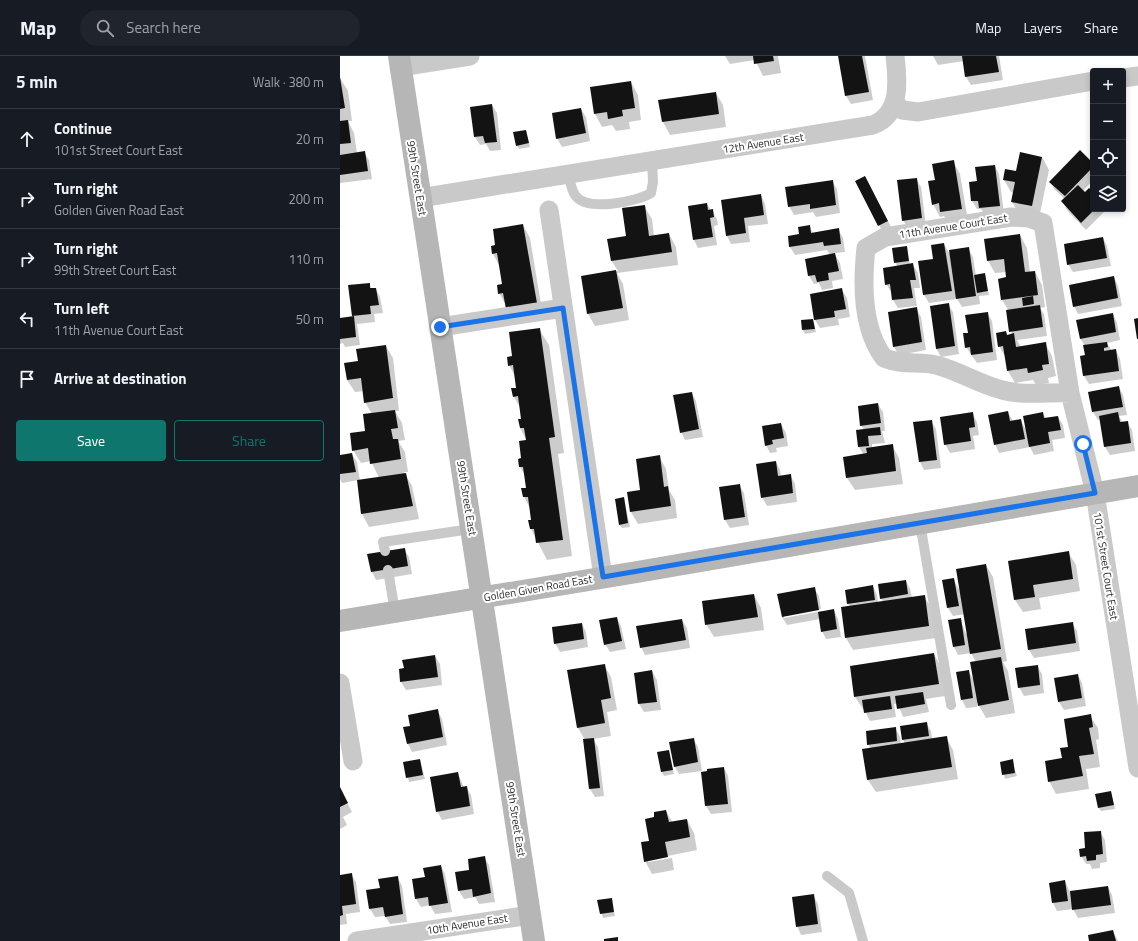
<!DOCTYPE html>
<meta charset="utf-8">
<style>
:root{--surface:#171b24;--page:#20242c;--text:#f1f3f6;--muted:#9ea1a6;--line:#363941;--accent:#0f766e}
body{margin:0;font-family:"Titillium Web",sans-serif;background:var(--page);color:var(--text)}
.controls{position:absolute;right:12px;top:12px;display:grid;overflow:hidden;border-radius:4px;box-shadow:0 2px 6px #0003}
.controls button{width:36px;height:36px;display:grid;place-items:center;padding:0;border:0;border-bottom:1px solid var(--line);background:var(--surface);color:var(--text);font:20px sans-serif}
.stop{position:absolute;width:12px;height:12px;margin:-9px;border:3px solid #1a73e8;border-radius:50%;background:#fff}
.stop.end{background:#1a73e8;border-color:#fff;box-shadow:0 1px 4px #0008}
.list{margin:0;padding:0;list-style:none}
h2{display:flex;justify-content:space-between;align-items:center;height:52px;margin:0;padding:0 16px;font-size:17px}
h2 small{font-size:13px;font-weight:400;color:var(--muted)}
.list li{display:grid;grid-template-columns:26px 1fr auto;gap:12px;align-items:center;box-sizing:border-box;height:60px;padding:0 16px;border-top:1px solid var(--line)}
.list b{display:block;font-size:15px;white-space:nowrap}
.list p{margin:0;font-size:13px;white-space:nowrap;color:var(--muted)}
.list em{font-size:13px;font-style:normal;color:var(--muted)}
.actions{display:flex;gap:8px;padding:12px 16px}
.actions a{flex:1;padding:9px 0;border:1px solid var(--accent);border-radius:4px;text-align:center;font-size:14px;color:var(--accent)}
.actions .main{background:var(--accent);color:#fff}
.icon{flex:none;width:22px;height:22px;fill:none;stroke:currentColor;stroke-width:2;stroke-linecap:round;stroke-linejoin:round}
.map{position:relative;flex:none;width:798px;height:885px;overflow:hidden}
header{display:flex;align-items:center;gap:24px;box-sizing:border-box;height:56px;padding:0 20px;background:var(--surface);border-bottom:1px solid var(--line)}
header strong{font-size:19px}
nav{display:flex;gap:22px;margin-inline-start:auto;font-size:14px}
.search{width:280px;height:36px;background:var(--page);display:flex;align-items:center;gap:10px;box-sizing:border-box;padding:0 14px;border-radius:22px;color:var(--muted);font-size:15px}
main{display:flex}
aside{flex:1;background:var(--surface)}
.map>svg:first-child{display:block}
</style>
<header>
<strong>Map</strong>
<div class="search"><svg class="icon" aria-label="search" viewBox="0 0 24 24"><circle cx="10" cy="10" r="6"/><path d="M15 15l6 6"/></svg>Search here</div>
<nav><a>Map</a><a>Layers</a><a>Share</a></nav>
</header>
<main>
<aside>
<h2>5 min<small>Walk · 380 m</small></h2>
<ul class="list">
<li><svg class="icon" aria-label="ahead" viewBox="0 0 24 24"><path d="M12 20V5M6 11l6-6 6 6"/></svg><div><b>Continue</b><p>101st Street Court East</p></div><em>20 m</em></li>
<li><svg class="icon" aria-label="right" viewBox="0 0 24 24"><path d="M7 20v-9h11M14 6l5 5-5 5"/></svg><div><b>Turn right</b><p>Golden Given Road East</p></div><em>200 m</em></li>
<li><svg class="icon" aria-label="right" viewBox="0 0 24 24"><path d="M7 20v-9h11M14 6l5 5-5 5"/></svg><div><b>Turn right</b><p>99th Street Court East</p></div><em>110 m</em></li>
<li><svg class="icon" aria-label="left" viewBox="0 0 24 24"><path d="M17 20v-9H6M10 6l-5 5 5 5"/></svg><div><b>Turn left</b><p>11th Avenue Court East</p></div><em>50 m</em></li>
<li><svg class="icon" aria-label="arrive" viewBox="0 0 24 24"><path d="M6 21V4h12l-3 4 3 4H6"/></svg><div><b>Arrive at destination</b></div></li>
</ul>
<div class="actions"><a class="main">Save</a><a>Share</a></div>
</aside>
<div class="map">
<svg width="798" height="885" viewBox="0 0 798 885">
<rect width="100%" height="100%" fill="#fff"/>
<path fill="#0003" d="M385,0H438L441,17L423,20L415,4L390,8Z
M499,0H525L533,44L511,48L506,40Z
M593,0H659L663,24L631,29L626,21L624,5L598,9Z
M0,22L8,35L12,65H8L14,77L17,97L24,96L29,104L32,123L0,127Z
M291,26L298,39L301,64L289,66L290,73L276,75L272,69L262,71L255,58L251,32Z
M376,37L383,49L386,71L330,79L323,66L320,45Z
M152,49L157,57L161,94L150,95L146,88L140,89L135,81Z
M241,53L246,61L250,85L222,91L217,82Z
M186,75L190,91L179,93L177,89Z
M702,101L709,114L699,162L679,158L672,146L674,137L671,136L664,124Z
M613,105L620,118L628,165L609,168L604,160L600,161L593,148Z
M753,109V124L743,135L745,137H753V153L766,154L746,174L727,154L722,145L725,143L715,134L710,126Z
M655,110L659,118L664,158L645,160L641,153H637L632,145L630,127L638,126Z
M576,123L581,131L586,170L568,173L563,164Z
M492,125L497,133L500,157L476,161L473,156L454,159L449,150Z
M516,126L530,130L552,173L544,178Z
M421,139L425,148L428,168L408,170L410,186L391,188L387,180L382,145Z
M367,148L377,163L378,169L374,170L377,189L358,192L354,184Z
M304,150L312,163L314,180L329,178L336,191L338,209L277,217L283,228L289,264L255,270L248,258L242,221L278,215L271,204Z
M183,169L190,182L203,260L166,249L159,237L163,229L159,209L153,198L152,191L157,190Z
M469,170L473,177L498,173L503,182L505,196L494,197L500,207L503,223L492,225L493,232L482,234L479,227L474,228L469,220L466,204L490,199L487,194L455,199L450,191Z
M680,179L687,192L690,217L695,216L702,229L705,251L700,252L704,258L707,280L677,284L681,291L705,287L712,300L716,320L708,322L709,327L696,329L693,324L675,327L668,315L666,302L659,290L667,280L672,279L669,255L662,244L667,222V216L655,217L648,205Z
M763,182L767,190L771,210L733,216L728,208Z
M604,188L611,200L628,192L633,201L636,220L644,218L649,239L639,240L640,248L622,251L617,243L589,247L584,239L595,204Z
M566,191L570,209H573L578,217L580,232H574L577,250L558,252L553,244L552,237L546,228L557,211L553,193Z
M774,221L778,230L782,250L738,258L734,250Z
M29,228L32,233H36L40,241L43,257L34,258L35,266L17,268L20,289L5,291L3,287L0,288V260L1,263L14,261L9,230Z
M502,234L507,242L510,261L498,263L499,269L480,272L475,264L471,239Z
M608,248L613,256L619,298L601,301L596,292Z
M576,252L581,261L586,294L559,299L554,291Z
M647,257L652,265L657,304L637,307L626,291L629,277Z
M773,258L777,267L780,284L767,287L772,295L776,294L780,303L783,323L749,328L744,320L745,290L740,282Z
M473,264L476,276L465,278L463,274Z
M199,273L209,289L224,397L218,398L232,500L207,504L191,473L192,465L191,454L184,441L183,433H187L186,421L180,411L179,404L182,403L187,385L180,372L182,363L181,353L174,341L177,332L175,320L169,309L173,301Z
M46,290L53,302L59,355H55L62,367L65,384L58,385L65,396L68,416H64L72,430L79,463L29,471L22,458L18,424L2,427L0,423V400L12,398L17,406L20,425L39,422L31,405L21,407L13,394L26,376L32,358L25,346L24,335L15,336L7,324L5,308L19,306Z
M779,331L783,339L787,359L779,360L783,367L787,366L792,374L795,395L770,399L765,391L760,363L758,364L753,356Z
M352,337L356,345L363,381L345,384L341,376Z
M538,348L543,356L545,375H542L545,387L532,388V392L552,389L559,402L563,428L515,434L507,422L504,402L524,399L519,391L524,374L521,369Z
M668,356L673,365L680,364L686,374L703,357L706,363L718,361L723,369L725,382L712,384L714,395L694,399L690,391L659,397L655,388Z
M632,357L637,366L639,379L633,380L635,393L610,397L605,388Z
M591,365L596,373L601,412L584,414L580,406L574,367Z
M441,368L446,377L448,390L436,392L437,396L430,397L426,389Z
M319,400L326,413L329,434L335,444L337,462L298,468L291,456Z
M436,406L440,414L441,421L450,419L455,428L457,446L427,450L422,441Z
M399,429L404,437L409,469L390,472L385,464L380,432Z
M284,442L290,471L282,472L279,468Z
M64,493L69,501L72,518L36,524L32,516L29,499Z
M728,496L736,509L740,535L699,542L701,553L683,556L675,544L669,506Z
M646,509L653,521L667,605L663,606L668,615L675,657L646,662L637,646V651L626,652L622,644L617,617L629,616L635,626L636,606L631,597L618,599L614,591L620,563L626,578H628L625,558L613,560L608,552L613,523L620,535Z
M566,525L570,533L572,542L584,540L592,553L596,582L513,594L506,582L510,551L508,548L533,530L537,539L538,547L543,546L541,542Z
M474,532L479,540L481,553L444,560V562L482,555V556L494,554L498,563L501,581L486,583L482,575L480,563L447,569L442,561Z
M414,539L421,552L424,574L374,581L366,568Z
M277,562L281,570L286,593L270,596L265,588Z
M342,564L347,572L350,592L305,599L301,591Z
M732,567L737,575L740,595L694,602L689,594Z
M242,568L246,576L248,591L220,596L215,587Z
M594,598L601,611L605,640L586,643L589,656L563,661L558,648H554L556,661L530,665L524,653H523L515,641Z
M95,600L100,608L102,629L66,634L61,626Z
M264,609L271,621L277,654L267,656L271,680L253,683L258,691L264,740L255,741L250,733L245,684L238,672Z
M697,610L702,618L704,637L684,640L679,631Z
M312,615L317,624L321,654L304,656L299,648Z
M738,619L742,627L746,650L724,654L719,646Z
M97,654L102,663L107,689L72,696L68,688L71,671Z
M750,660L758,672L759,683L756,684L760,711L746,713L749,733L716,738L709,725Z
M586,667L591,675L592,683L606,681L613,694L618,723L536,736L528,724L524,694L531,693L528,688L555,672L560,681L561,688H565L563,683Z
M353,683L358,691L362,715L339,718L334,709Z
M328,695L334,718L324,720L322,716Z
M80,704L85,723L69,726L64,707Z
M672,705L677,720L665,723L661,707Z
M384,712L388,720L392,756L371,758L366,750Z
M118,717L124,732L126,731L131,739L134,758L102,764L97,755Z
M0,733L12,756L3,761L7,769L0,773Z
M771,736L775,753L761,755L759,752Z
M326,755L333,767L347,764L354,777L357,794L308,804V806L332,802L334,814L312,818L305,805L316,762Z
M760,776L765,784L767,806L760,807V812L752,813L750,808H746L741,800Z
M144,801L149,809L155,846L139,848L135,841L124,843L119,835L131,815Z
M101,810L105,818L112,856L95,858L90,849L81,851L76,843L86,822Z
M11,818L16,826L20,856L6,858L7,868L0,869V820Z
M58,822L62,830L67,866L50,868L45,860L35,861L30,853L28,834L41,833Z
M725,825L730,836L768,831L772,839L775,857L738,862L733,853L717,855L713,847L710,827Z
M473,839L478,848L482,876L461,879L457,870Z
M271,843L275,860L263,862L258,845Z
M773,875L778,885H750Z"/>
<path fill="#131313" d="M413,0H433L434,5L414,8Z
M498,0H522L529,36L505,40Z
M622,0H656L659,16L625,21Z
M0,21L5,52L0,53Z
M291,25L295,52L282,54L283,60L268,63L267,56L254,58L250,31Z
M376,36L379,58L322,66L318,44Z
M152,48L157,86L145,87L143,80L134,81L130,51Z
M241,52L246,77L216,83L212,57Z
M8,64L11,87L0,88V65Z
M186,74L189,87L176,90L173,76Z
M740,94L753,107V111L725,140L709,126Z
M25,95L28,115L0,119V99Z
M680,96L702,101L692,150L671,146L675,126L663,124L665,113L676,115Z
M614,104L622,153L600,156L599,147L592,149L588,125L595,124L592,108Z
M655,109L660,150L639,152L638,145H631L629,126L637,125L635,111Z
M525,120L548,165L538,170L515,125Z
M577,122L582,162L562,165L557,124Z
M493,124L496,149L470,153V148L448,151L445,131Z
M738,129L745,136L749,132L753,136V153H755L741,167L721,145Z
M421,138L424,159L404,162L406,177L386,180L381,144Z
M367,147L368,154L373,153L374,161L370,162L373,181L353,184L348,150Z
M305,149L309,180L329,177L332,196L271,205L267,183L286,180L282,152Z
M183,168L197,247L166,253L163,237L158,238L157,229L162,228L157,197L152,198L151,190L155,189L153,173Z
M470,169L471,177L499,172L501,188L484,190L483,186L449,191L448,180L459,178L458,171Z
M680,178L685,216L695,215L698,239L661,244L658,223L666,221L664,203L647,205L644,183Z
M763,181L767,202L727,209L724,188Z
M604,187L612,235L583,239L578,205L593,203L591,189Z
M567,190L569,205L554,207L552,192Z
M629,191L636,240L616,243L609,194Z
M495,197L499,215L488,217L489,224L477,226L475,219L468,220L465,203Z
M573,207L576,224H570L573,242L552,244L550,228L545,229L543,212Z
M276,214L283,252L247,258L241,220Z
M645,217L648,235L637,237L634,219Z
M774,220L778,242L733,251L729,229Z
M30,227V232H36L39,249L30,250L31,258L12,260L8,229Z
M502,232L506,253L494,255L495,261L474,264L470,238Z
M693,240L694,248L683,250L682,242Z
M609,247L615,290L596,293L590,250Z
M700,249L703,271L669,276L666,254Z
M577,251L582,286L553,291L548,256Z
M648,256L653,296L631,299L630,291L625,292L623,277H628L625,259Z
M773,257L776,276L740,283L736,264Z
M14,260L16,281L0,283V262Z
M798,262V283H797L794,263Z
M473,263L475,273L462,274L461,264Z
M200,272L215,381L209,382L223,484L196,487L194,473H190L188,464H191L188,441H183L181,432H186L183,411H179L178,403L181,402L179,385L186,384L184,372H180L178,363H181L178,340L173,341L171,332H176L173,309L168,310L167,301L172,300L169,276Z
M666,275L667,279L674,277L676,291L706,286L709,308L702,309L703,314L688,317L687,312L667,315L663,290L658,291L656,277Z
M767,286L768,291L764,292V295L776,293L779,315L743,320L740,300L745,299L743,289Z
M46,289L53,342L24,347L21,322L7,324L4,307L18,305L16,293Z
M779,330L783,351L752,356L748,336Z
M352,336L359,373L340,377L333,339Z
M538,347L541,367L520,370L518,350Z
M55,354L58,372L51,373L53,383H58L61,403L30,408L28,392L12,395L10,377L25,375L23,358Z
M668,355L670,365L681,363L685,383L654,389L648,359Z
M633,356L635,371L629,372L631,385L604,389L600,361Z
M703,356L704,362L718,360L721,374L708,376L710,387L689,391L683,360Z
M778,356L780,366L788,365L791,387L764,391L759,360Z
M592,364L597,404L579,406L573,366Z
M441,367L444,382L432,384L433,388L425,390L422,370Z
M540,371L541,379L528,380L529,390L518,391L516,374Z
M553,388L556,415L506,422L503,401L527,397L526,392Z
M12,397L16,416L0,418V399Z
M320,399L324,431L328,430L331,450L290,456L287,436L300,434L296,403Z
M436,405L438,420L451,418L453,437L421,442L416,408Z
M66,417L73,450L21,458L17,424Z
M400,428L405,461L384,464L379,431Z
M284,441L288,467L279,469L275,443Z
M65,492L68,510L31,516L27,498Z
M729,495L733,523L693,529L695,541L674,544L668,505Z
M646,508L661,593L630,598L616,513Z
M614,522L619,550L607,552L602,524Z
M566,524L568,538L540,543L538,528Z
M533,529L535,544L507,548L505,534Z
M475,531L479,554L442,561L437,538Z
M414,538L418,561L365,569L362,545Z
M585,539L589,570L505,582L501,551Z
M494,553L497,573L481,576L478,556Z
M277,561L282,585L264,589L259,564Z
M621,562L625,589L613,591L608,564Z
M342,563L346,584L300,592L296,570Z
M733,566L736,587L688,594L685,573Z
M242,567L244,583L214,588L212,571Z
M594,597L599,628L514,641L510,610Z
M95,599L98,621L60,626L59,613L64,612L62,604Z
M661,601L669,644L638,650L630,606Z
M265,608L271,642L261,644L265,667L237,672L227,614Z
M698,609L700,629L678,632L675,612Z
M312,614L317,646L298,648L294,617Z
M629,614L633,642L621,644L616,616Z
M738,618L742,642L718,646L714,622Z
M583,636L585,648L557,653L555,640Z
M550,640L552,653L524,657L522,644Z
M98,653L103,681L67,688L63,671L70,670L68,659Z
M751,658L753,671L749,672L754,698L739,700L743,720L708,726L705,705L722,702L720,692L728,691L724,663Z
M587,666L589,680L562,684L560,670Z
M556,671L557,685L527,689L526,675Z
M607,680L612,711L527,724L522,693Z
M254,682L260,732L249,733L243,683Z
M354,682L358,706L334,711L329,686Z
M329,694L333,714L321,716L317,696Z
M80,703L83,719L66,722L63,706Z
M673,703L675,717L662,719L660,706Z
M384,711L388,748L365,750L361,716L367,715V713Z
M118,716L121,731L127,730L130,750L96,756L90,721Z
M0,731L8,747L0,751Z
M771,735L774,749L758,752L755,738Z
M326,754L329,766L347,763L350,781L325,786L328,801L304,806L301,786L309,785L305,763L314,761V756Z
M761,775L763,798L756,799V804L747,805L746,800L740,801L739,793L745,792L744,776Z
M145,800L151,837L133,841L132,833L118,835L115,816L129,814L128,803Z
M101,809L108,847L89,850L88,841L75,843L72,823L85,821L83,812Z
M12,817L16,848L2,850L3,859L0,860V819Z
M58,820L63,858L45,861L43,851L29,853L26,834L40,832L38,823Z
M725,824L728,845L712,847L709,827Z
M768,830L771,849L732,854L730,835Z
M474,838L478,868L456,871L452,841Z
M272,842L274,856L260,858L257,844Z
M773,874L776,885H749L748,879Z
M278,881V885H264V883Z"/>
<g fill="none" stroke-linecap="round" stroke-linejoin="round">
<path stroke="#c9c9c9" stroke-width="10" d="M228,118C230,124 231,133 235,139C246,156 296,146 311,137L313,126L312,104
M580,467L611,649
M45,495L43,486L131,473
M48,514L55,556
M487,820L509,837L523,885"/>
<path stroke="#c9c9c9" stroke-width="19" d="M60,11L130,0
M783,22L798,20
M555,47L562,54L578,56L753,25
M80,142L533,69C561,58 558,26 555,0
M209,154L263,521
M100,271L223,252
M730,337C708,336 683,340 662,334C639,328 619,315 596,309C577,305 565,310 544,302C522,273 522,228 526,192L545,181L671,161L689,162L703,167L730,337L755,437L798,712
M0,627L13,705
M17,885L190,859"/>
<path stroke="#b6b6b6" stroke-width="22" d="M59,0L194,885
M0,565L297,516L798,430"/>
</g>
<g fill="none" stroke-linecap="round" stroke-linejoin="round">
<path stroke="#1a73e8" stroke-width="5" d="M100,271L223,252L263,521L755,437L743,388"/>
</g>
<g text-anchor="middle" stroke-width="4" stroke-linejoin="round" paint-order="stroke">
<g font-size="11" fill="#2c2c2c" stroke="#fff">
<text transform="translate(423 87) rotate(-9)" y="4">12th Avenue East</text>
<text transform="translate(77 122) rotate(81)" y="4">99th Street East</text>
<text transform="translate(613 170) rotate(-9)" y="4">11th Avenue Court East</text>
<text transform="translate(127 442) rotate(81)" y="4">99th Street East</text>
<text transform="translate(766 510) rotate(81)" y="4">101st Street Court East</text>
<text transform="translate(198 532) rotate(-10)" y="4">Golden Given Road East</text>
<text transform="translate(176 763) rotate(81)" y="4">99th Street East</text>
<text transform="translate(127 868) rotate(-9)" y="4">10th Avenue East</text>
</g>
</g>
</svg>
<div class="controls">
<button>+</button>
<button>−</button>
<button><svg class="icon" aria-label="locate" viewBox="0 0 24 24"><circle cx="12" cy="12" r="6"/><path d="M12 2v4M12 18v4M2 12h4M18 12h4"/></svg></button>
<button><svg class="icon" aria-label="layers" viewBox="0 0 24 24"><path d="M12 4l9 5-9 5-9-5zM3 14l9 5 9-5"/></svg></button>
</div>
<div class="stop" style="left:743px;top:388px"></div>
<div class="stop end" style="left:100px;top:271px"></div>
</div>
</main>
